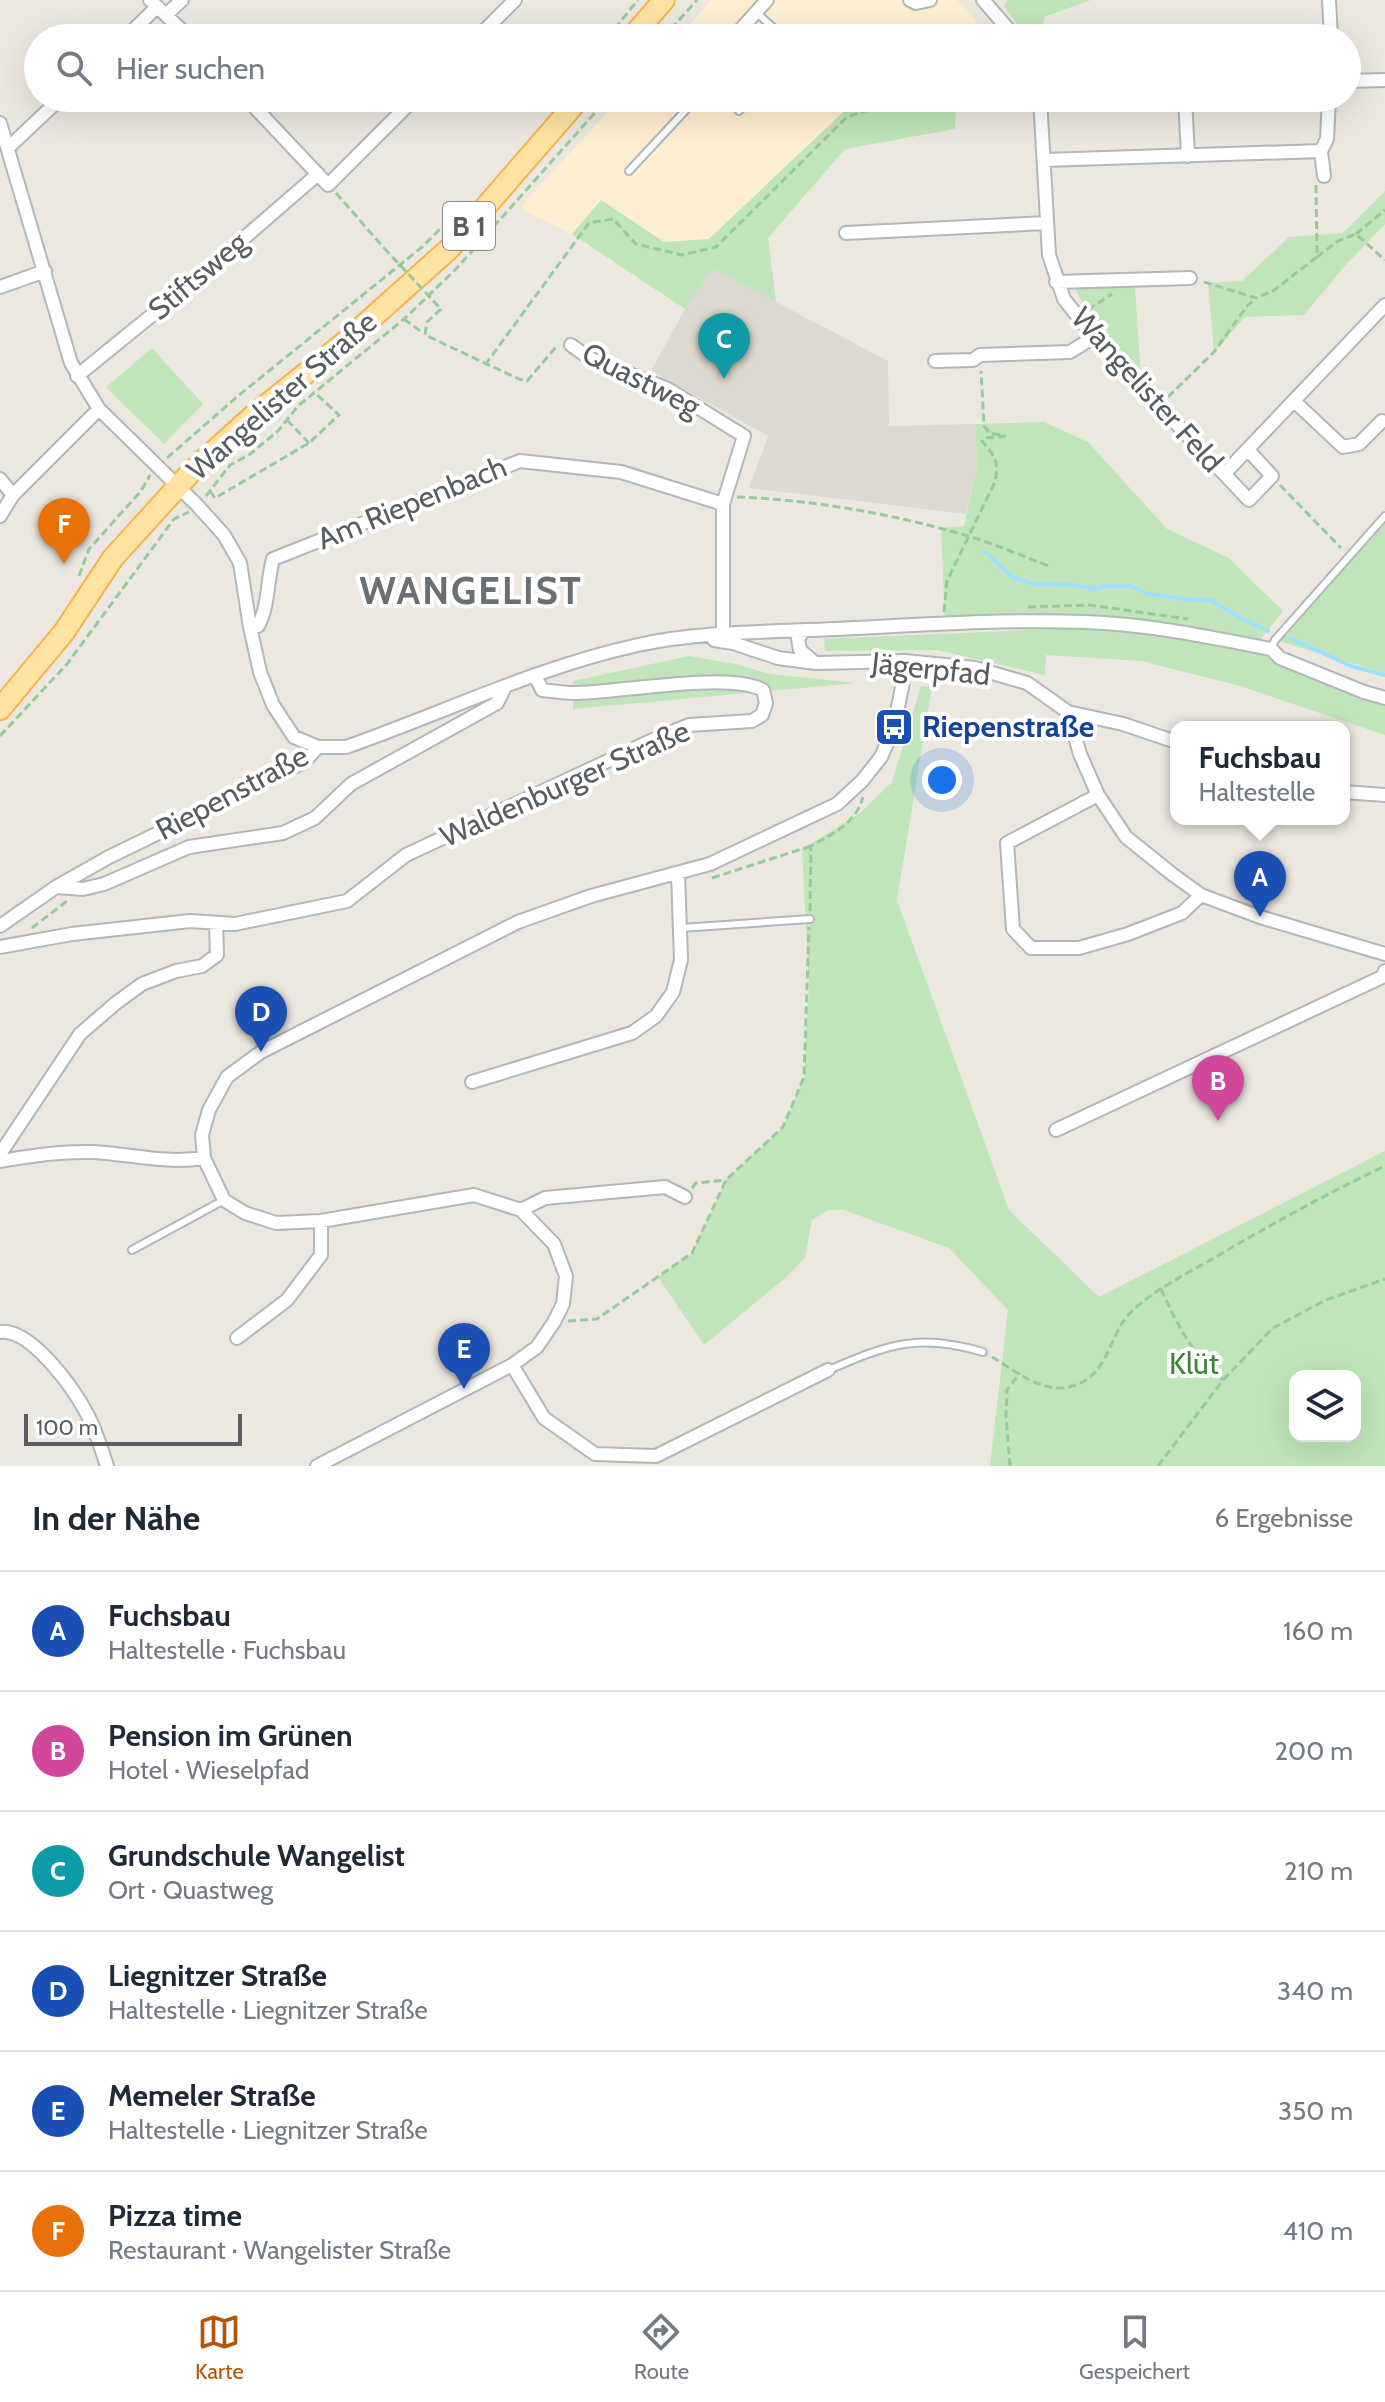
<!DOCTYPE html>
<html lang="de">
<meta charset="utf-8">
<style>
:root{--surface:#fff;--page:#f6f6f7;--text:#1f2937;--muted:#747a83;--line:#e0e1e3;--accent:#b45309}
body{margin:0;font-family:Cabin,sans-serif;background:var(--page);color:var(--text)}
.controls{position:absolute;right:24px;bottom:24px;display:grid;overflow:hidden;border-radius:16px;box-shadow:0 8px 32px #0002}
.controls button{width:72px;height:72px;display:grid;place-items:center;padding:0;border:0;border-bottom:2px solid var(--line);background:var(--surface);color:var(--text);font:40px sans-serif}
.scale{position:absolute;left:24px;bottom:20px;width:218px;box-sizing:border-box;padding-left:8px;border:4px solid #585d61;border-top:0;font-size:22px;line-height:28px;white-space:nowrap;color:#585d61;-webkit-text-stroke:6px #fff;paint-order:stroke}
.you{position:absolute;left:942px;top:780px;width:28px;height:28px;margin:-20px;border:6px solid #fff;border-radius:50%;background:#1a73e8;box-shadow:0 0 0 12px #1a73e833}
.badge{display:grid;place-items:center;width:52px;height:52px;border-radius:50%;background:var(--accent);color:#fff;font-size:26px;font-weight:700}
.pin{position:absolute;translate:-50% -66px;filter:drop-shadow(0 2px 4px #0008)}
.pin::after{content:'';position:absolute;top:42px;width:28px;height:24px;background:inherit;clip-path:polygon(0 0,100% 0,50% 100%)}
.popup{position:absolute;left:1170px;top:721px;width:180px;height:104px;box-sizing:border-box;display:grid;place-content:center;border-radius:16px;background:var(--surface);filter:drop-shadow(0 2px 6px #0005);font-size:26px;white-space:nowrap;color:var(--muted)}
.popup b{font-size:30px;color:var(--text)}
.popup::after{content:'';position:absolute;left:50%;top:100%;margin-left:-16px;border:16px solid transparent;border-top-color:var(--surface)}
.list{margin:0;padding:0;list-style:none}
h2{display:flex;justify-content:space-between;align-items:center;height:104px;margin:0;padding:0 32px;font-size:34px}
h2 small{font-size:26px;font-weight:400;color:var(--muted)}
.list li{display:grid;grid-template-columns:52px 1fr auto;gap:24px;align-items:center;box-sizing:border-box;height:120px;padding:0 32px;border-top:2px solid var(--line)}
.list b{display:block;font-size:30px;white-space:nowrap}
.list p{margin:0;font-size:26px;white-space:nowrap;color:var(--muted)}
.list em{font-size:26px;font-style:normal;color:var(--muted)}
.icon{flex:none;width:44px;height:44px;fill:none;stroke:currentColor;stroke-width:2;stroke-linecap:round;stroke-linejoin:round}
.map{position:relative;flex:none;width:1385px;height:1466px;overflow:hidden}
.search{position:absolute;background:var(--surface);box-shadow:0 8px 32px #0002;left:24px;right:24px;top:24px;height:88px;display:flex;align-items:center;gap:20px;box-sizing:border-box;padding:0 28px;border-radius:44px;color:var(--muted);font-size:30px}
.sheet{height:824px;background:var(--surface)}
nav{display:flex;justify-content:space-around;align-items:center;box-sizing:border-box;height:112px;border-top:2px solid var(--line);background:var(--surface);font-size:22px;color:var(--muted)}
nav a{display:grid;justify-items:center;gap:4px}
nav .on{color:var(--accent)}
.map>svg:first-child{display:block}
</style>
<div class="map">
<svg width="1385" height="1466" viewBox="0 0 1385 1466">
<rect width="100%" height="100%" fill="#ece8df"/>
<path fill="#ffefd2" d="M712,0H956L978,21L960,38H677Z
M621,98H858L709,239L664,242L601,200L572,234L524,211L521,206Z"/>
<path fill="#ded9d0" d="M712,268L888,361L889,426L975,424L977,467L966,514L749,488L768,436L651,371L685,309Z"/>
<path fill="#c0e5ba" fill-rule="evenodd" d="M1007,0H1091L1044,17L1043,34L1039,38H1027L1004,6Z
M858,98H956L955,129L845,149L768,238L776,302L712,268L685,309L572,234L601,200L664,242L709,239Z
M1385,191V224L1343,268L1304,315L1245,317L1214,352L1208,283L1242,281L1289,237L1343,233Z
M1075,288H1135L1141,376L1098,333Z
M152,348L203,404L164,444L106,387Z
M1044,422L1088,442L1167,529L1229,558L1283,611L1261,639L1164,629L945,624L941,528L964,526L977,467L975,424Z
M1385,516V673L1275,640Z
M1074,628L1162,634L1265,654L1286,669L1357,697L1385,705V735L1240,686L1141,661L1046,655L1045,675L937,650L825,651L824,639Z
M689,656L736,664L770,674L856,683L573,709V681Z
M921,686L932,687L897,900L1009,1210L1099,1297L1385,1151V1466H990L1008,1310L949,1248L844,1210H828L812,1220L805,1258L784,1279L704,1345L658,1277L692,1253L726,1180L783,1127L804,1077L809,987L802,849L859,814L892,782ZM1295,1376H1355V1436H1295Z"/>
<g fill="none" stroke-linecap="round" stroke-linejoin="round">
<path stroke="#9ce0ff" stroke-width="4" d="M985,552L1011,576L1033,584L1073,585L1095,589L1104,586H1131L1148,594L1192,600H1211L1240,618L1268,631
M1290,638L1351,666L1385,675"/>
<defs>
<path id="lane" d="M755,11L784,38
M739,111L751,98
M629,171L697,98
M1271,649L1275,640L1385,516
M681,928L810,919
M132,1250L224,1200
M829,1370C889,1344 918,1333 983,1352"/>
<path id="street" d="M150,0L190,38
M910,0L916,3L930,0
M983,0L1016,38
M1329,0L1331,38
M167,14L182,0
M125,38L157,7
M477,38L515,0
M733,38L767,0
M1347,81L1385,80
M246,98L328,185L415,98
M1040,98L1049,255L1064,299L1094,337L1249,500L1272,476L1248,450
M1185,98L1188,156
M0,123L71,363L99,409L197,505L224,535L240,563L250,627L260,672L273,705L294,737L318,747H346C443,713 537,667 638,645C702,631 771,632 837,629C919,625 1002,619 1085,622C1148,624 1209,637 1271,649L1280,658L1364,692L1385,698
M8,148L61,98
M1321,151L1327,139L1329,98
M1044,160L1321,151L1324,176
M846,233L1047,223
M1056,282L1190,278
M0,287L45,271
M571,345L589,358L668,389L744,436L723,504V635
M935,361L973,360L980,355L1070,352L1094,337
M77,376L200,276L318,174
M1294,401L1343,447L1359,444L1382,421
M1224,474L1385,305
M0,479L13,495
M0,516L13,495L99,409
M250,627L258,626C269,606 267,580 273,559L520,461L621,472L723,504
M804,630L798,639L800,650L814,662
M714,640L733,643L778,658L816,663L905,661L975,668L1027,683L1068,712L1123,724L1176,742
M1068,712L1080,754L1098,795L1126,837L1172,874L1201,895L1260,917L1385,954
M1344,792L1385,795
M1098,795L1007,843L1013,929L1031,948H1079L1128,934L1182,913L1201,895
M56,887L83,889L104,884L189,847L283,833L315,818L351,784L497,703L505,687
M0,926L56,887L109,857L304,762L318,747
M0,947L72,934L190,921L235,924L347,901L406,855L657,738L689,725L752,721L762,715L766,703L763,690C728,671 618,693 573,693C563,693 552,691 542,690L535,675
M472,1082L632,1033L656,1016L673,992L681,960L678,873
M1056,1130L1382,977L1385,971
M0,1154L80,1034L116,1003L142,984L176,971L202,966L217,955L216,924
M0,1161C31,1156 61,1151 93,1152C131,1154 166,1164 204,1158
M521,1210L545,1198L665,1187L685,1197
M0,1332C31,1328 74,1389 87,1414C96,1430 101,1448 107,1466
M237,1338L287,1300L321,1255V1221
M512,1365L544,1418L595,1454L656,1456L828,1370
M317,1466L512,1365L537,1347L554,1322L563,1304L566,1276L554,1244L521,1210L474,1195L321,1221L276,1223L245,1213L224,1200L204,1158L202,1135L209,1110L227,1077L261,1052L518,922L591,896L710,864L837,804L862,781L881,757L894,727L904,677L905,661"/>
<path id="primary" d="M631,38L664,0
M0,709L64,632L113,558L192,471L254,415L345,342L449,249L580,98"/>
</defs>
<use href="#lane" stroke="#b2b7bb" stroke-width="10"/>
<use href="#street" stroke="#b2b7bb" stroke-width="16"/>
<use href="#primary" stroke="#f5b24f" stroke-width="24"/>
<path stroke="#96cb9e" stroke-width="3" stroke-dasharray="8 4" stroke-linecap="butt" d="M607,38L638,0
M663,38L697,0
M971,38L986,24
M1316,185L1317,257L1338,241L1356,234L1385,260
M336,193L384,248
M1356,234L1385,210
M1204,282L1256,298L1273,291L1317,257
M441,309L427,322L425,335L519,379L527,381L556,347L559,346
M1088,310L1112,294
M404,319L423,333
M485,365L589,223L613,219L636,244L682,255L716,247L847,117L868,110L880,98
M1168,397L1214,352L1247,306L1256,298
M287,420L309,443
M167,458L238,396L422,247L454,215
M1280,485L1341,548
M210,491L215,498L309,443L339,415L314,392
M206,496L230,465L249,455L278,431L298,406L404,319L456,269L608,98
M737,497C814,500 894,514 968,536C995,544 1022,556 1049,566
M79,576L89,549L141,491L150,475
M1028,607L1089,605L1188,619
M944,612L947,581L994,484C1000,464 996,457 982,441L985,438L1005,436L990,433L984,426L981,371
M0,736L67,664L174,519L189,512
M712,878L811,846
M810,911L811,846C834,833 856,823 863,797
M32,928L67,901
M692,1188L696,1183L726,1180
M1161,1289C1178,1326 1191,1353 1223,1380
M568,1321L597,1319L692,1253L726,1180L783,1127L804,1077L809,927
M992,1357C1014,1370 1041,1393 1069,1387C1110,1378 1107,1335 1132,1311C1156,1289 1186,1274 1214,1258C1270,1225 1326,1194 1385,1166
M1010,1466L1006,1415L1007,1390L1020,1373
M1158,1466L1223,1380L1273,1328L1326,1300L1385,1279"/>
<use href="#lane" stroke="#fff" stroke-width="6"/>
<use href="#street" stroke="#fff" stroke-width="12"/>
<use href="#primary" stroke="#ffe4a1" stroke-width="20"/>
<path stroke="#96cb9e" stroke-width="3" stroke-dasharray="8 4" stroke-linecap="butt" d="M384,248L441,309"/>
</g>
<defs>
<symbol id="bus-square" viewBox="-11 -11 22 22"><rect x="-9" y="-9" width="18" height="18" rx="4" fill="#1a4fb4" stroke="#fff"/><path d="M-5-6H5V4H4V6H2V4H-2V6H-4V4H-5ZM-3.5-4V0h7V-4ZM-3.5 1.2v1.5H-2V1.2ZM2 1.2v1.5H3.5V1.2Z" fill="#fff"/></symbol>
</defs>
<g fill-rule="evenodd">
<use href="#bus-square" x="872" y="705" width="44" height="44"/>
</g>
<g text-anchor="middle" stroke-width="8" stroke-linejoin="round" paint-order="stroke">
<rect fill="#fff" stroke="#8a8e90" stroke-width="2" x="443" y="202" width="52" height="48" rx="6"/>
<g font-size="28" font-weight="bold" fill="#585d61">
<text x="469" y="236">B 1</text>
</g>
<g font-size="30" fill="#585d61" stroke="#fff">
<text transform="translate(198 276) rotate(-40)" y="10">Stiftsweg</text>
<text transform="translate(641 380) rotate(27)" y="10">Quastweg</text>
<text transform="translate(1147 390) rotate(48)" y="10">Wangelister Feld</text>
<text transform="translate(282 396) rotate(-41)" y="10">Wangelister Straße</text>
<text transform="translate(412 503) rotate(-22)" y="10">Am Riepenbach</text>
<text transform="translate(931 669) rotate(6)" y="10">Jägerpfad</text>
<text transform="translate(565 784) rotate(-24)" y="10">Waldenburger Straße</text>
<text transform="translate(232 793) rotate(-28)" y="10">Riepenstraße</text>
</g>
<g font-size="30" font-weight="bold" fill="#164399" stroke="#fff" text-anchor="start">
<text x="922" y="737">Riepenstraße</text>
</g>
<g font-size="30" fill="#398632" stroke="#fff">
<text x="1194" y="1374">Klüt</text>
</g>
<g font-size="38" font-weight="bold" letter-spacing="2" fill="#696f73" stroke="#fff">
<text x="471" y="604">WANGELIST</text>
</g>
</g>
</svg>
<div class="controls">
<button><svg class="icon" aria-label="layers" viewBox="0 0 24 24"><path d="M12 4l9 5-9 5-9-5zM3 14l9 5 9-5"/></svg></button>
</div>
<div class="scale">100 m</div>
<div class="you"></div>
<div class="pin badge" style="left:1260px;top:917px;background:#1a4fb4">A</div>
<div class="popup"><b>Fuchsbau</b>Haltestelle</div>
<div class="pin badge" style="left:1218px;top:1121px;background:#d1479c">B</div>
<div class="pin badge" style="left:724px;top:379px;background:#0f9aa8">C</div>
<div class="pin badge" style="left:261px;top:1052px;background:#1a4fb4">D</div>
<div class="pin badge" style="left:464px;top:1389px;background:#1a4fb4">E</div>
<div class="pin badge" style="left:64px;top:564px;background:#e8710a">F</div>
<div class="search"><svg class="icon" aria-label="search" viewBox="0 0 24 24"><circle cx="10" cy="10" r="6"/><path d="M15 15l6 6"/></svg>Hier suchen</div>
</div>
<section class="sheet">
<h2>In der Nähe<small>6 Ergebnisse</small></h2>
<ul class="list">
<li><span class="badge" style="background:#1a4fb4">A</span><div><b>Fuchsbau</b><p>Haltestelle · Fuchsbau</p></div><em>160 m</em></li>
<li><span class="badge" style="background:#d1479c">B</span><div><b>Pension im Grünen</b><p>Hotel · Wieselpfad</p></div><em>200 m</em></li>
<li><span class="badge" style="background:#0f9aa8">C</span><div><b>Grundschule Wangelist</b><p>Ort · Quastweg</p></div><em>210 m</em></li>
<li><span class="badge" style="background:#1a4fb4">D</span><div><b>Liegnitzer Straße</b><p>Haltestelle · Liegnitzer Straße</p></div><em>340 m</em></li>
<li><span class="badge" style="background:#1a4fb4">E</span><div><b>Memeler Straße</b><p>Haltestelle · Liegnitzer Straße</p></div><em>350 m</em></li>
<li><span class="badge" style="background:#e8710a">F</span><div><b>Pizza time</b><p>Restaurant · Wangelister Straße</p></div><em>410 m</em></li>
</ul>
</section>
<nav>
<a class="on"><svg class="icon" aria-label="map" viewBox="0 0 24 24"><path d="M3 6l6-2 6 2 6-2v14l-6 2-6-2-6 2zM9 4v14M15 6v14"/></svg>Karte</a>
<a><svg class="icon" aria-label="directions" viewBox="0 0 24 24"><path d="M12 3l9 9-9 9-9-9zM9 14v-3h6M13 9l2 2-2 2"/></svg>Route</a>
<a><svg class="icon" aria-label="saved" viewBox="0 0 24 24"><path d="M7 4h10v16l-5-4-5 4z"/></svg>Gespeichert</a>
</nav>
